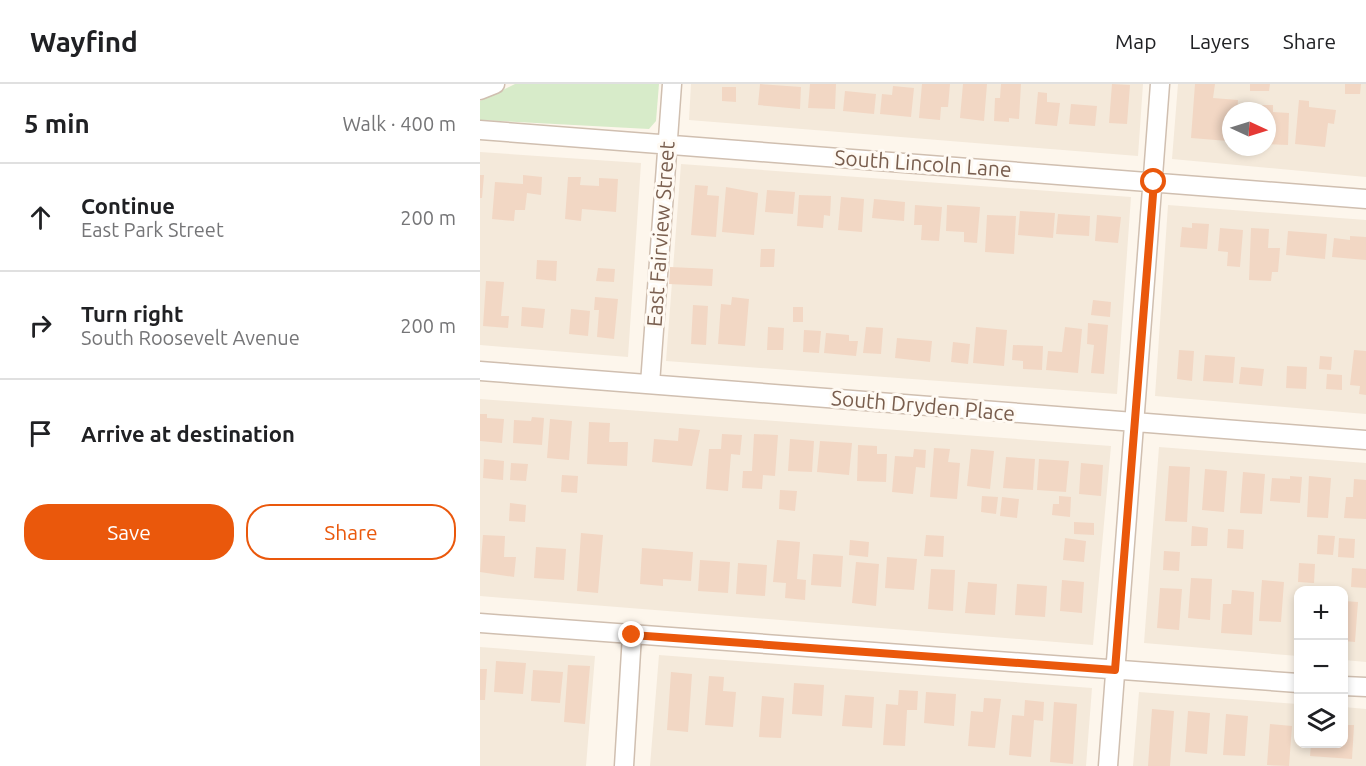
<!DOCTYPE html>
<meta charset="utf-8">
<style>
:root{--surface:#fff;--page:#f6f6f6;--text:#202124;--muted:#757577;--line:#e0e0e0;--accent:#ea580c}
body{margin:0;font-family:Ubuntu,sans-serif;background:var(--page);color:var(--text)}
.controls{position:absolute;right:18px;bottom:18px;display:grid;overflow:hidden;border-radius:12px;box-shadow:0 3px 9px #0003}
.controls button{width:54px;height:54px;display:grid;place-items:center;padding:0;border:0;border-bottom:2px solid var(--line);background:var(--surface);color:var(--text);font:30px sans-serif}
.compass{position:absolute;left:742px;top:18px;width:54px;height:54px;border-radius:50%;background:var(--surface);box-shadow:0 3px 9px #0003;rotate:94deg}
.stop{position:absolute;width:18px;height:18px;margin:-14px;border:4px solid #ea580c;border-radius:50%;background:#fff}
.stop.end{background:#ea580c;border-color:#fff;box-shadow:0 2px 6px #0008}
.list{margin:0;padding:0;list-style:none}
h2{display:flex;justify-content:space-between;align-items:center;height:78px;margin:0;padding:0 24px;font-size:26px}
h2 small{font-size:20px;font-weight:400;color:var(--muted)}
.list li{display:grid;grid-template-columns:39px 1fr auto;gap:18px;align-items:center;box-sizing:border-box;height:108px;padding:0 24px;border-top:2px solid var(--line)}
.list b{display:block;font-size:22px;white-space:nowrap}
.list p{margin:0;font-size:20px;white-space:nowrap;color:var(--muted)}
.list em{font-size:20px;font-style:normal;color:var(--muted)}
.actions{display:flex;gap:12px;padding:18px 24px}
.actions a{flex:1;padding:14px 0;border:2px solid var(--accent);border-radius:24px;text-align:center;font-size:21px;color:var(--accent)}
.actions .main{background:var(--accent);color:#fff}
.icon{flex:none;width:33px;height:33px;fill:none;stroke:currentColor;stroke-width:2;stroke-linecap:round;stroke-linejoin:round}
.map{position:relative;flex:none;width:886px;height:682px;overflow:hidden}
header{display:flex;align-items:center;gap:36px;box-sizing:border-box;height:84px;padding:0 30px;background:var(--surface);border-bottom:2px solid var(--line)}
header strong{font-size:28px}
nav{display:flex;gap:33px;margin-inline-start:auto;font-size:21px}
main{display:flex}
aside{flex:1;background:var(--surface)}
.map>svg:first-child{display:block}
</style>
<header>
<strong>Wayfind</strong>
<nav><a>Map</a><a>Layers</a><a>Share</a></nav>
</header>
<main>
<aside>
<h2>5 min<small>Walk · 400 m</small></h2>
<ul class="list">
<li><svg class="icon" aria-label="ahead" viewBox="0 0 24 24"><path d="M12 20V5M6 11l6-6 6 6"/></svg><div><b>Continue</b><p>East Park Street</p></div><em>200 m</em></li>
<li><svg class="icon" aria-label="right" viewBox="0 0 24 24"><path d="M7 20v-9h11M14 6l5 5-5 5"/></svg><div><b>Turn right</b><p>South Roosevelt Avenue</p></div><em>200 m</em></li>
<li><svg class="icon" aria-label="arrive" viewBox="0 0 24 24"><path d="M6 21V4h12l-3 4 3 4H6"/></svg><div><b>Arrive at destination</b></div></li>
</ul>
<div class="actions"><a class="main">Save</a><a>Share</a></div>
</aside>
<div class="map">
<svg width="886" height="682" viewBox="0 0 886 682">
<rect width="100%" height="100%" fill="#fdf6ec"/>
<path fill="#f4e9da" fill-rule="evenodd" d="M211,0H663L658,72L209,36Z
M698,0H886V93L692,75ZM751,27H787V63H751Z
M0,68L161,79L148,273L0,261Z
M201,80L651,113L637,310L186,277Z
M688,121L886,136V330L675,312Z
M0,315L631,362L613,561L0,512Z
M679,363L886,379V578L864,576V506H818V572L664,559Z
M0,563L115,572L106,682H0Z
M179,571L612,604L606,682H170Z
M659,608L818,620V660H864V623L886,625V682H653Z"/>
<path fill="#d7ebc9" d="M35,0H179L176,37L169,45L0,36V17Z"/>
<path fill="#f2d7c4" d="M280,0L321,3L320,25L278,21Z
M330,0H356L355,25L328,24Z
M442,0H470L468,23H461L460,36L439,34Z
M483,0H507L504,37L480,34Z
M521,0H541L539,35L529,34V38L514,37L515,14H520Z
M632,0L650,1L647,40L629,39Z
M715,0H735L733,14L758,16L757,27H751V49L748,48V57L711,54Z
M770,0H790L789,7H770Z
M865,0H881L880,10H865Z
M413,2L434,4L431,33L400,30L402,10L412,11Z
M242,3H256V18L242,17Z
M365,7L396,10L394,30L363,27Z
M558,8L567,9V18L580,19L577,42L555,40Z
M819,16L829,17V23L856,26L854,40L848,39L845,63L815,60Z
M591,20L617,22L615,42L589,40Z
M780,21H793V28L809,29L808,61L787,60V27H779Z
M0,91H4L2,114H0Z
M43,91L62,93L61,111L47,109L45,126H35L34,137L12,135L15,98L43,100Z
M88,93H101L100,101L119,102V94L138,95L136,128L102,125L101,137L85,135Z
M215,101L228,102L227,111L239,112L236,153L211,151Z
M246,103L278,109L274,151L242,148Z
M287,106L315,108L313,130L285,128Z
M319,111L351,112L350,132L344,131L343,144L317,142Z
M361,113L384,115L382,148L358,146Z
M394,115L425,118L424,137L392,134Z
M435,121L462,123L459,157L441,156L442,141H434Z
M467,121L500,123L497,159L484,158V148L466,147Z
M540,127L575,129L573,154L538,151Z
M578,130L610,132L609,152L576,150Z
M507,131L536,132L534,170L505,168Z
M617,131L641,133L638,159L615,157Z
M712,139L729,140L727,165L700,163L702,143L712,144Z
M740,144L763,146L760,183L747,182L748,168L738,167Z
M771,144L789,145L788,164H800L798,188H792L791,197L769,196Z
M808,147L847,150L845,175L806,171Z
M870,152L886,153V176L852,173L854,154L870,156Z
M281,165H295L294,183H280Z
M57,176L77,177L76,197L56,195Z
M190,183L233,185L232,202L189,200Z
M118,184L135,185L134,198L116,197Z
M6,197L24,198L21,232H29L28,244L3,242Z
M115,213L138,215L134,255L117,253L119,226H114Z
M252,213L269,215L265,262L238,260L241,220L251,221Z
M613,216L631,218L630,233L611,231Z
M213,221L228,222L226,261L211,260Z
M42,223L65,225L63,244L41,242Z
M313,223H323V238H313Z
M91,225L110,227L108,252L89,250Z
M608,239L628,241L624,290L611,289L614,261L607,260Z
M288,243L304,244L303,266H287Z
M386,243L403,244L401,270L383,269Z
M496,243L527,246L524,282L493,279Z
M585,243L602,245L598,289L566,286L568,267L582,268Z
M324,246L341,247L339,269L323,268Z
M346,249L369,251V257H378L376,272L344,269Z
M417,254L452,257L450,278L415,274Z
M473,258L490,260L488,280L471,278Z
M533,261L563,262L562,286L543,285V277L532,276Z
M699,266L714,267L712,297L697,295Z
M874,266L886,267V311L879,310L880,302L870,301Z
M725,271L755,273L753,299L723,297Z
M840,272L852,273L851,286L839,285Z
M807,282L827,283L826,305L806,304Z
M761,283L784,285L782,302L759,300Z
M847,290L862,291V306L846,305Z
M0,330H7V334L24,335L22,359L0,357Z
M52,333L64,334L62,361L33,359L34,336L51,337Z
M70,335L92,337L89,376L67,374Z
M109,338L130,339L129,358H148L147,382L107,380Z
M199,344L220,346L212,382L172,378L174,355L198,357Z
M242,350L262,351L260,371L251,370L248,407L226,405L229,365H241Z
M274,350L298,351L295,392L283,391L282,405L262,404L263,387H272Z
M310,355L334,357L332,388L308,387Z
M340,357L372,359L369,391L337,388Z
M378,361L397,362V370H407L406,398L377,397Z
M454,364L470,365L468,378L480,379L477,415L450,413Z
M434,365L446,366L445,384L436,383L433,410L412,408L415,372L433,373Z
M491,365L514,367L510,405L487,402Z
M526,373L555,375L553,406L523,404Z
M4,375L24,377L23,396L3,394Z
M559,375L589,377L586,408L557,406Z
M31,379L48,380L46,397L30,396Z
M601,379L623,381L621,412L599,410Z
M689,382L710,383L707,438L685,437Z
M725,385L747,387L744,428L722,426Z
M763,388L785,390L782,430L760,429Z
M82,391L98,392L97,409L81,408Z
M810,392L822,393L820,419L790,417L792,394L810,395Z
M829,392L851,394L848,434L827,433Z
M874,395L886,396V435L864,434L866,413H873Z
M300,406L317,407L315,427L299,425Z
M502,412L518,413L516,430L501,428Z
M579,412L591,413L590,433L572,431L573,420H579Z
M522,413L539,415L537,434L520,432Z
M30,419L46,421L45,438L29,437Z
M594,438L614,439V451L594,450Z
M712,442L728,444L727,462H711Z
M748,445L764,446L763,465L747,464Z
M101,449L123,451L118,509L97,507Z
M3,451L25,452L24,473H36L34,493L0,488Z
M446,451L464,452L463,473L444,472Z
M838,451L855,452L853,471L837,470Z
M585,454L606,457L604,478L583,476Z
M859,454L875,455L874,474L858,473Z
M297,456L320,458L317,495L326,496L325,516L305,514L306,499L293,498Z
M370,456L389,458L388,473L369,471Z
M56,463L86,465L84,496L54,494Z
M162,464L213,468L211,497L183,495V502L160,500Z
M684,467L700,468L699,487L683,486Z
M333,470L363,472L361,503L331,501Z
M407,473L437,475L434,506L405,504Z
M220,476L250,478L248,509L218,507Z
M376,478L399,480L396,522L372,519Z
M258,479L287,481L285,512L256,510Z
M819,479L835,480L834,499L818,498Z
M872,484L886,485V504L871,503Z
M451,485L475,486L473,527L448,525Z
M711,494L732,495L730,536L708,534Z
M582,496L604,498L602,529L580,527Z
M782,496L804,498L801,538L779,537Z
M488,498L517,500L515,531L485,529Z
M537,500L567,502L565,533L535,531Z
M680,504L702,505L699,546L677,544Z
M752,506L774,508L772,551L741,549L743,520H751Z
M864,517L878,518L875,558L864,557Z
M16,577L46,579L43,610L14,608Z
M88,581L110,582L105,640L84,638Z
M0,585H7L5,616H0Z
M53,586L83,588L80,619L51,617Z
M191,588L212,590L208,648L187,646Z
M229,592L244,593L243,607L256,608L253,643L225,641Z
M314,599L344,601L342,632L312,630Z
M419,606L438,607L437,626H427L425,662L403,661L406,620L418,621Z
M446,608L476,610L474,642L444,639Z
M365,611L394,613L392,644L362,642Z
M282,612L304,614L301,654L279,653Z
M504,614L521,615L515,664L488,662L491,627L503,628Z
M545,616L564,618L563,637L554,636L551,673L529,671L532,631L544,632Z
M574,618L597,620L593,680L570,678Z
M672,625L694,627L690,682H668Z
M708,627L730,629L727,670L705,668Z
M746,630L768,632L765,672L743,671Z
M790,640L812,642L809,682L787,681Z
M864,641H874L872,675L830,672L831,660H864Z"/>
<g fill="none" stroke-linecap="round" stroke-linejoin="round">
<defs>
<path id="street" d="M0,6L15,0
M0,46L886,115
M0,287L886,356
M170,300L192,0
M0,539L818,599
M864,602L886,603
M144,682L152,551
M628,682L680,0"/>
</defs>
<use href="#street" stroke="#d0bfb0" stroke-width="21"/>
<use href="#street" stroke="#fff" stroke-width="18"/>
</g>
<g fill="none" stroke-linecap="round" stroke-linejoin="round">
<path stroke="#ea580c" stroke-width="8" d="M152,551L635,586L674,98"/>
</g>
<g text-anchor="middle" stroke-width="6" stroke-linejoin="round" paint-order="stroke">
<g font-size="21" fill="#795e4e" stroke="#fffaf3">
<text transform="translate(443 80) rotate(4)" y="7">South Lincoln Lane</text>
<text transform="translate(181 150) rotate(-86)" y="7">East Fairview Street</text>
<text transform="translate(443 322) rotate(5)" y="7">South Dryden Place</text>
</g>
</g>
</svg>
<div class="controls">
<button>+</button>
<button>−</button>
<button><svg class="icon" aria-label="layers" viewBox="0 0 24 24"><path d="M12 4l9 5-9 5-9-5zM3 14l9 5 9-5"/></svg></button>
</div>
<svg class="compass" viewBox="-18 -18 36 36"><path d="M0-13l5 13h-10z" fill="#e53935"/><path d="M0 13l5-13h-10z" fill="#757577"/></svg>
<div class="stop" style="left:674px;top:98px"></div>
<div class="stop end" style="left:152px;top:551px"></div>
</div>
</main>
